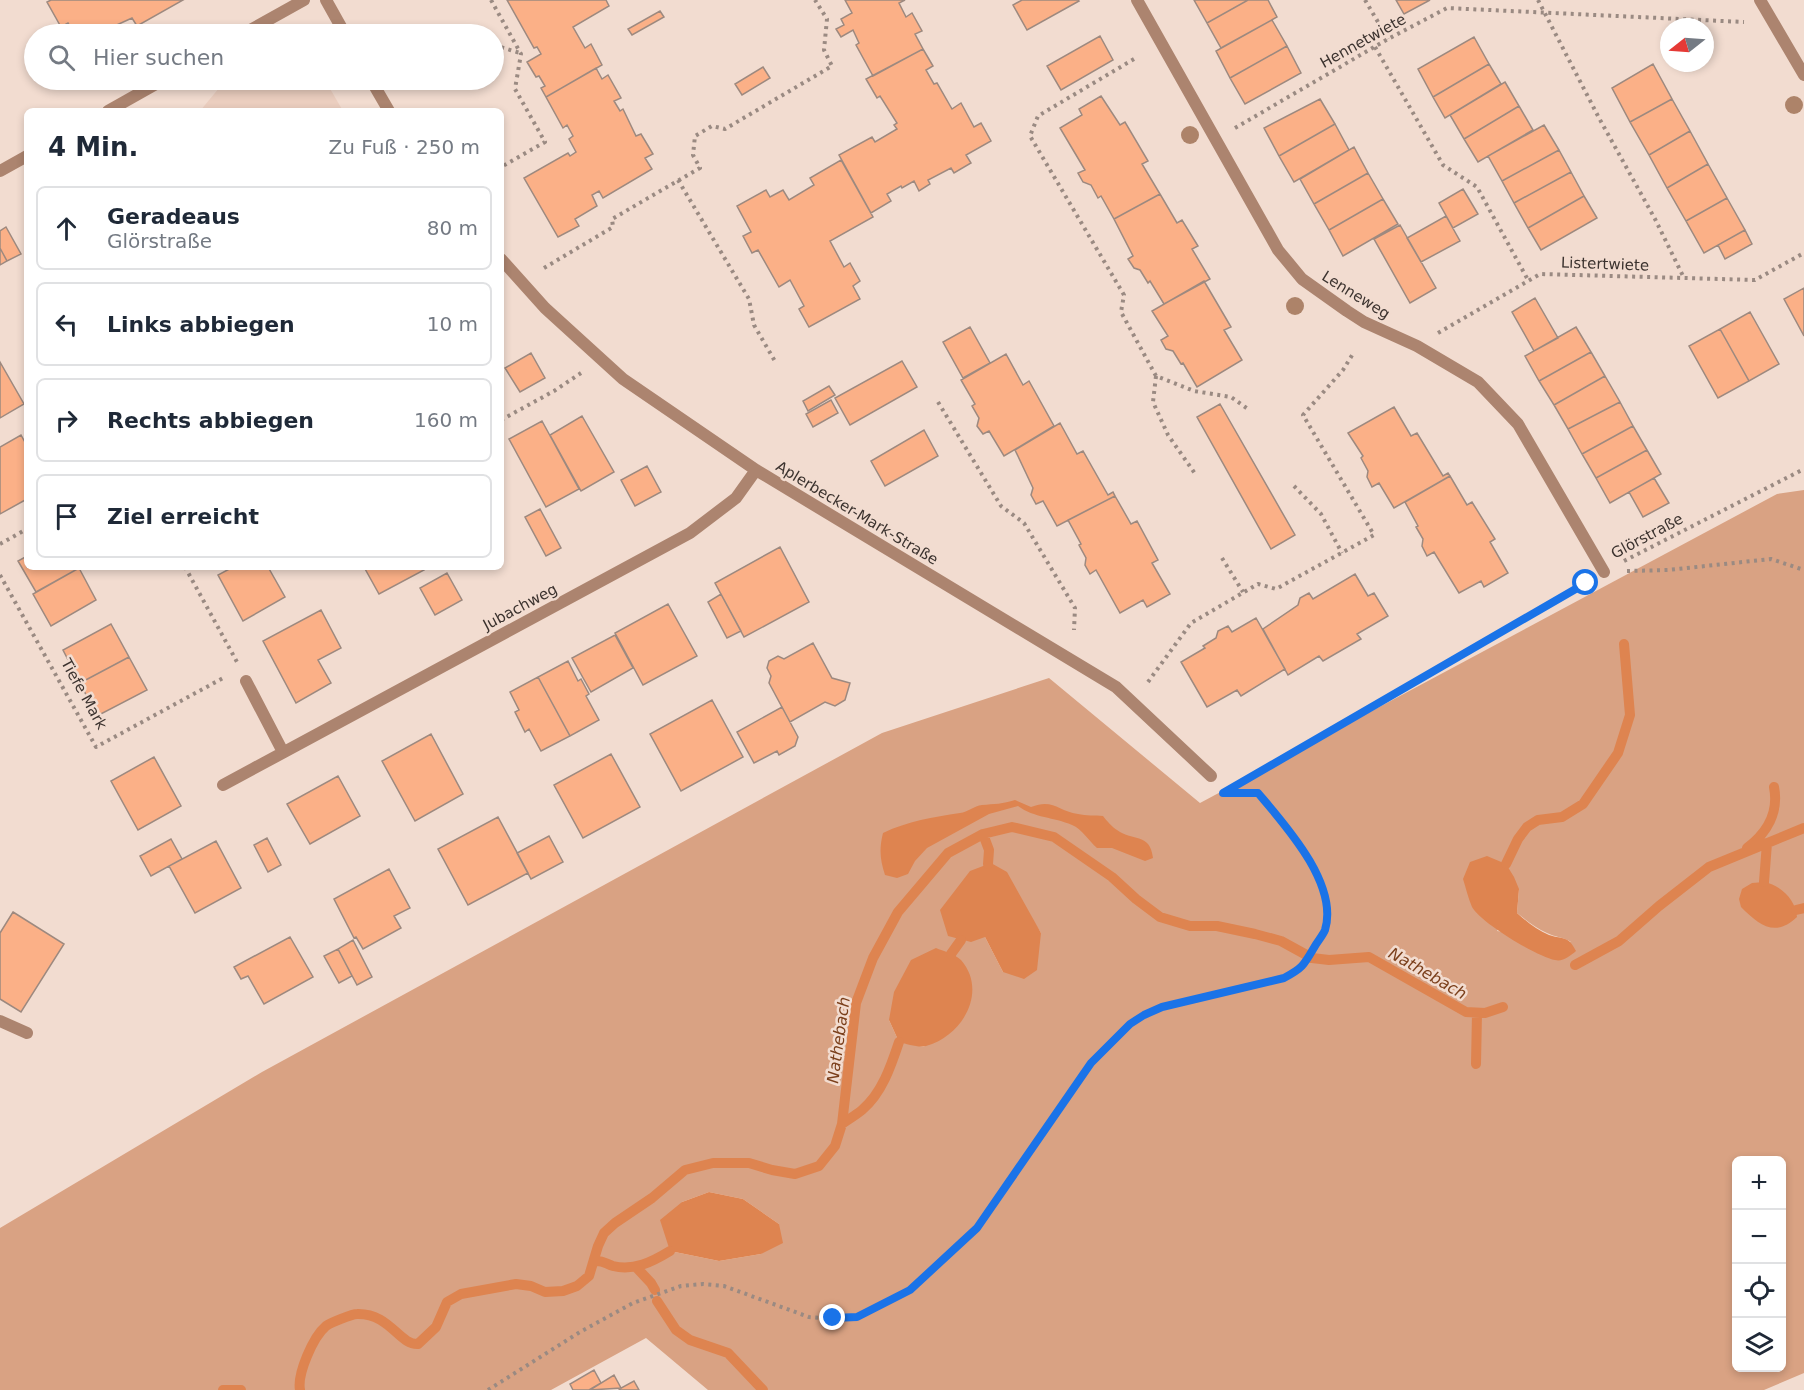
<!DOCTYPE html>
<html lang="de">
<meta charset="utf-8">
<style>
:root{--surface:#fff;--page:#f2f2f3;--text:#1f2937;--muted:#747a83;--line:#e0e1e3}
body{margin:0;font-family:"DejaVu Sans",sans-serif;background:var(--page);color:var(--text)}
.controls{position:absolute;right:18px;bottom:18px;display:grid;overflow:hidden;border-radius:9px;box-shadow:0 3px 9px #0003}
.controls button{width:54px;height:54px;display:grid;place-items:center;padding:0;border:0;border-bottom:2px solid var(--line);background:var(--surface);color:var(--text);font:30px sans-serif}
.compass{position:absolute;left:1660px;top:18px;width:54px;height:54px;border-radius:50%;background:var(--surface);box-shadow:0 3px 9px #0003;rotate:253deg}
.stop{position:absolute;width:18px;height:18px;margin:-14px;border:4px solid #1a73e8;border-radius:50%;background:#fff}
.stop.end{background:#1a73e8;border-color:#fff;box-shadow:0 2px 6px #0008}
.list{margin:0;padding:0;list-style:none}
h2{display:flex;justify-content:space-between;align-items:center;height:78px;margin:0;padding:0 24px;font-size:26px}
h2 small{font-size:20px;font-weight:400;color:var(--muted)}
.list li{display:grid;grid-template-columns:39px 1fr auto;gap:18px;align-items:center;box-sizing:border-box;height:84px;margin:0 12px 12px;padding:0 12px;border:2px solid var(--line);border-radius:9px}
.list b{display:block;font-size:22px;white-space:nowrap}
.list p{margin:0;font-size:20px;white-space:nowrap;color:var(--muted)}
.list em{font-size:20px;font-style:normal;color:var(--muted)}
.icon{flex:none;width:33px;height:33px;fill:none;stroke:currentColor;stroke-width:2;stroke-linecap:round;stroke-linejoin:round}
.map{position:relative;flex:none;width:1804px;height:1390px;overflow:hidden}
.search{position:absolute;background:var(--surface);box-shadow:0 3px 9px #0003;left:24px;top:24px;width:480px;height:66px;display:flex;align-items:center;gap:15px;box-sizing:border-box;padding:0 21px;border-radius:33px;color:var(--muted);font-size:22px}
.panel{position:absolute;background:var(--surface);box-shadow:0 3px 9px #0003;left:24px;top:108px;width:480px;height:462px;border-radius:9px}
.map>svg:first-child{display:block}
</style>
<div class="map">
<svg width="1804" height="1390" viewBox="0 0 1804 1390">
<rect width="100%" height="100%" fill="#f2dcd0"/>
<path fill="#ebcebf" d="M228,80H325L343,111H200L224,82Z"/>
<path fill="#d9a283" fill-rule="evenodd" d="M1804,490V1373L1764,1390H708L646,1338L551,1390H0V1228L262,1072L882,733L1049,678L1200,803L1777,494ZM1519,889L1517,913C1527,921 1536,928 1547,933C1555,937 1563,937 1571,942L1497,931ZM1026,910L1041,933L1003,972L985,937ZM889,1020L925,1047L899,1042ZM1736,1160H1782V1368H1736ZM709,1192L743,1199L779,1224L761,1254L719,1261L670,1251L682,1202Z"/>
<path fill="#de8450" d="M1015,800L1031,807C1053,798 1058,811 1078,814C1086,816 1095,815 1103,816C1107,821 1112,827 1117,830C1133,842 1150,832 1153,858L1145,861L1112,848H1097C1089,841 1082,829 1072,825C1054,817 1034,818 1018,806L989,814L927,848L915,861L908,874L897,878L885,875C880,860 879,849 883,833C908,821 933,817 960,813C968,812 974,806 982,805C994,804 1003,804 1015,800Z
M1487,856L1506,864L1514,877L1519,889L1517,913C1527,922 1537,930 1549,935C1564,940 1568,935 1576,951C1570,956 1563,962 1555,960C1536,956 1481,923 1472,907C1468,898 1466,888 1463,879L1470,862Z
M991,863L1007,872L1041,933L1037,970L1024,979L1003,972L985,937L971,942L948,936L940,910L970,871Z
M1764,882C1781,885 1796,900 1797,917C1775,938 1759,925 1741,907L1739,899L1742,889L1752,883Z
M936,948C943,951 955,954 961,960C988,991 963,1036 926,1046C919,1048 907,1044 899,1042L889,1020L894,992L911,960Z
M709,1192L743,1199L779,1224L783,1243L761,1254L719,1261L670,1251L660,1220L682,1202Z"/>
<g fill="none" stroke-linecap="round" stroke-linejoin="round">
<path stroke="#de8450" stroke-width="10" d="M983,834L989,850L988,864
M1747,848C1767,833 1779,812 1774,787
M1506,864L1518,839L1527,827L1538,820L1562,817L1583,804L1618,753L1630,715L1624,644
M1764,882L1767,843
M1796,910L1804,908
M951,954L961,940
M1575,965L1619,941L1659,906L1709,867L1804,828
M1476,1064L1477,1013
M842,1124C849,1119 856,1115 862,1110C882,1093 891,1066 899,1042
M595,1261C603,1260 606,1264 613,1266C634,1271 652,1262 670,1251
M636,1267L651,1283L655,1290
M657,1301L676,1330L690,1340L728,1353L763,1390
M223,1390H241
M300,1390C297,1374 313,1337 326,1326C330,1323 352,1314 357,1314C390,1313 399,1345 418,1344L436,1327L447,1302L461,1294L516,1284L531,1286L545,1292L563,1291L577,1286L589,1276L598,1246L604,1233L615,1223L652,1198L685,1170L713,1163H749L772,1170L795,1174L819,1166L835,1146L842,1124L856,1003L873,958L898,912L948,853L983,834L1012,827L1054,837L1112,877L1136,899L1160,917L1190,926H1217L1255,934L1281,941L1312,958L1329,960L1369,957L1466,1012L1485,1013L1503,1007"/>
</g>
<path fill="#fbb087" stroke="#9d897f" stroke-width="1.5" d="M51,0H183L137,26L132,18L97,34H75L68,23L61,27L47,2Z
M507,0H606L609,6L573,27L585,48L591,44L602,65L546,97L541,88L545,86L539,76L536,77L527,62L541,54L537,47L534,48Z
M845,0H905L899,3L906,17L912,13L922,31L915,34L923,49L873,76L856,45L859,43L853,30L841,37L836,29L844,25L841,19L852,13Z
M1022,0H1078L1079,1L1027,30L1013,5Z
M1194,0H1248L1207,23Z
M1248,0H1268L1277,17L1221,48L1207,23Z
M1396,0H1430L1404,14Z
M660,11L664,17L632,35L628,29Z
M1272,20L1287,46L1230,78L1216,51Z
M1100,36L1113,60L1061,90L1047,66Z
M1474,37L1489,64L1433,97L1418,69Z
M1287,46L1301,73L1245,104L1230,78Z
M923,49L933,66L926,70L934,84L937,83L952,109L961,103L974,127L981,123L991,141L966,155L971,163L954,173L951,168L928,180L930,184L919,191L914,181L902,188L901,186L887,194L891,201L871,213L839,155L872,137L875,142L897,129L894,125L897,123L880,96L877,98L866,79Z
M1489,64L1501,84L1445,118L1433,97Z
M1653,64L1672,99L1630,122L1612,88Z
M763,67L770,78L742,95L735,84Z
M596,68L602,79L608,75L621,98L614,101L620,111L623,109L636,136L641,134L653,154L645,158L652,169L603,198L599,191L592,195L597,206L575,219L579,226L558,237L524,178L568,153L570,156L576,152L569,139L573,136L567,125L563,128L546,97Z
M1505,82L1519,106L1464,139L1450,115Z
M1101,96L1120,125L1125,122L1148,161L1142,164L1160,194L1114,219L1101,196L1098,198L1091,185L1083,182L1078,173L1085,170L1060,128L1082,115L1079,109Z
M1320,99L1335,124L1279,156L1264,128Z
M1672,99L1690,131L1649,155L1630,122Z
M1519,106L1533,130L1478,162L1464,139Z
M1335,124L1349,150L1294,182L1279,156Z
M1544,125L1559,150L1502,181L1488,156Z
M1690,131L1708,164L1667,188L1649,155Z
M1354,147L1368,173L1314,204L1300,179Z
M1559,150L1571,172L1514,203L1502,181Z
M841,160L873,217L830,241L844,267L850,263L860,281L853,286L860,299L809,327L799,309L804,306L790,280L779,287L758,250L752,253L743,236L751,232L737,206L766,190L770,197L783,190L789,200L814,185L810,178Z
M1708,164L1727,198L1686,221L1667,188Z
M1571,172L1584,196L1528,228L1514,203Z
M1368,173L1383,199L1329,230L1314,204Z
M1463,189L1478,214L1453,228L1439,203Z
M1160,194L1177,223L1182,220L1198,246L1192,249L1210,279L1164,304L1150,281L1148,283L1140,270L1134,268L1128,259L1133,256L1114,219Z
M1584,196L1597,218L1541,250L1528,228Z
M1727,198L1745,230L1704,253L1686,221Z
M1383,199L1398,224L1343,256L1329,230Z
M1446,216L1460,241L1421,262L1407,238Z
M1400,225L1436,288L1410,303L1374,239Z
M6,227L21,254L7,261L0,248V231Z
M1745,230L1752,244L1725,259L1718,245Z
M0,248L7,261L0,265Z
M1204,281L1231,327L1224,330L1242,360L1197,387L1183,363L1181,364L1173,351L1166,349L1161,340L1168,336L1152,311Z
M1804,288V336L1784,299Z
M1535,298L1558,338L1534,351L1512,312Z
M1750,312L1779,364L1749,381L1720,329Z
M970,327L990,363L963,378L943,342Z
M1576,327L1591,352L1539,381L1525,356Z
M1720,329L1749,381L1718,398L1689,346Z
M1591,352L1605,376L1554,405L1539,381Z
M531,353L545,378L520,392L505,368Z
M1006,354L1023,385L1029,381L1054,426L1004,456L989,431L983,434L977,426L979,418L972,406L975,404L961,380Z
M902,361L917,387L850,425L835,398Z
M0,362L24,404L0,418Z
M1605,376L1620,402L1568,429L1554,405Z
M829,386L835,395L808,411L803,401Z
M831,400L838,413L813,427L806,414Z
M1620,402L1633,426L1582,454L1568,429Z
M1220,404L1295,535L1271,549L1197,417Z
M1394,407L1411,436L1417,433L1443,476L1448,473L1450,476L1394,508L1379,483L1372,487L1367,477L1368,471L1361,458L1363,456L1348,433Z
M582,416L614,472L581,491L550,435Z
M542,421L579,489L546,507L509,439Z
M1060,423L1077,454L1083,451L1108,495L1113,492L1115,496L1057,526L1043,501L1036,504L1031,495L1033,488L1015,450Z
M1633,426L1647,450L1596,478L1582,454Z
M924,430L938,456L885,486L871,461Z
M21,435L27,446V499L0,514V447Z
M1647,450L1661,474L1610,503L1596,478Z
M647,466L661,492L635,506L621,480Z
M1450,476L1467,505L1472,502L1495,539L1490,542L1508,573L1484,587L1481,581L1459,593L1434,552L1427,556L1422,546L1423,539L1416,527L1418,526L1405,502Z
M1654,478L1669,503L1643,517L1629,492Z
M1115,496L1131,524L1137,521L1158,560L1152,563L1170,594L1147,607L1143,600L1120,613L1096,570L1090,574L1085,565L1086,558L1079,545L1081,544L1068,520Z
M540,509L561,548L546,556L525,517Z
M780,547L809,602L744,637L715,583Z
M27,556V567H81L36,592L18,561Z
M233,567H268L285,597L243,621L218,575Z
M364,567H422L424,570L379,594Z
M79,568L96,600L51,626L33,594Z
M447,573L462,600L435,615L420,588Z
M1355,574L1368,596L1374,593L1388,616L1357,634L1361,639L1323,661L1319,656L1288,675L1263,629L1298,605L1300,598L1309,593L1313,599Z
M721,594L741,631L727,638L708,602Z
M668,604L697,656L643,685L615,633Z
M321,610L341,648L318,660L331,683L296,703L263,641Z
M1256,618L1285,669L1241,696L1237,690L1207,707L1181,662L1205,648L1203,646L1216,638L1218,631L1228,626L1232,632Z
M111,624L129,657L80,683L63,650Z
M615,635L633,668L591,692L572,658Z
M813,643L832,678L850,683L845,700L835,706L825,702L790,722L769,683L771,676L767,668L769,661L778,656L784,659Z
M129,657L147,690L97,716L80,683Z
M568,661L578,681L581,679L589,694L586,696L599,720L570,736L538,677Z
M538,677L570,736L541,751L529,729L525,732L515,712L519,710L510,692Z
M712,700L743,757L681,791L650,734Z
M782,707L798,737L795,746L779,755L777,751L754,763L737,732Z
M431,734L463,794L415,821L382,761Z
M611,754L640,807L583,838L554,785Z
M154,757L181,806L138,830L111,781Z
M338,776L360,816L310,844L287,804Z
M498,817L528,873L468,905L438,849Z
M549,836L563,862L531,879L517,853Z
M267,838L281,865L268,872L254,845Z
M171,839L182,859L151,876L140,856Z
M216,841L241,888L195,913L169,866Z
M389,869L410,908L394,916L401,928L363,949L356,937L354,938L334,899Z
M13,912L64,944L21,1012L0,999V933Z
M290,937L313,977L264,1004L248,976L241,979L234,967Z
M353,940L372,977L357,985L338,949Z
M338,949L352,976L339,983L324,956Z
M594,1370L601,1383L589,1390H573L570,1384Z
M614,1375L621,1388L590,1390Z
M634,1381L639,1390H619L621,1388Z"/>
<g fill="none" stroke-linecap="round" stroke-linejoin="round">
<path stroke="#9a8a82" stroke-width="4" stroke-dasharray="3 4.5" stroke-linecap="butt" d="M491,0L521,54L515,89L545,142L501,167
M1365,0L1388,39
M1538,0L1599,118L1655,219L1684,278
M494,45L520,53
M1375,47L1443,165L1477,187L1528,280
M1134,59L1038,116L1030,136L1124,295L1121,312L1156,376L1194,391L1231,397L1248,409
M1235,128L1388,39L1447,8L1744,22
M678,180L749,299L754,325L776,363
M544,268L613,227L612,219L700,168L693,155L695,136L712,126L725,129L832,66L824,50L827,19L815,0
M1438,333L1540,274L1755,280L1804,253
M1156,376L1153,402L1168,435L1196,475
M938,402L1001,506L1024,523L1075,608L1074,630
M501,420L554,391L581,373
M1294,486L1321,514L1342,553
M0,544L27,529
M1222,558L1243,592
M1624,561L1804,469
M185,567L237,662
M1627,571L1668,570L1771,559L1804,570
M0,575L96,747L225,677
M1148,682L1191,623L1258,584L1276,589L1374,535L1303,415L1343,370L1354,352
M1232,788L1584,584
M488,1390L580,1332L633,1303L681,1286L703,1284L724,1286L809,1317L833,1319L857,1317L910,1290L977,1228L1091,1063L1130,1024L1144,1015L1162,1007L1284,978C1303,968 1304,965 1315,946C1318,941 1323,935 1324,930C1339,884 1285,825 1258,793H1227"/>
<path stroke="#ac846f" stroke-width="12" d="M0,1021L27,1033"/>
<path stroke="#ac846f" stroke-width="12" d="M326,0L345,34
M1137,0L1278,250L1302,279L1347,311L1364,322L1417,346L1478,382L1518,424L1604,572
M1760,0L1804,75
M243,34L304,0
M371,80L389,111
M108,111L163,80
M0,171L27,156
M501,259L545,308L623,379L756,470L1116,687L1211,776
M246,681L283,752
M223,785L690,533L736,498L756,470"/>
</g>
<g fill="#ad8369">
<circle cx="1794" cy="105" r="9"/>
<circle cx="1190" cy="135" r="9"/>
<circle cx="1295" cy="306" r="9"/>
</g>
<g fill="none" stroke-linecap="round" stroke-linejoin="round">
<path stroke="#1a73e8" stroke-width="8" d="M833,1318L857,1317L910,1290L977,1228L1091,1063L1130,1024L1144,1015L1162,1007L1284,978C1303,968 1304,965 1315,946C1318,941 1323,935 1325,930C1339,884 1285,825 1258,793H1223L1586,583"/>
</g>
<g text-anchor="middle" stroke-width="5" stroke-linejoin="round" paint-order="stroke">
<g font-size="15" fill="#3c332f" stroke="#f2dcd0">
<text transform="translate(1363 41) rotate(-29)" y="5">Hennetwiete</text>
<text transform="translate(1605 264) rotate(2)" y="5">Listertwiete</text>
<text transform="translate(1356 295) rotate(32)" y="5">Lenneweg</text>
<text transform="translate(857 513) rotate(31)" y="5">Aplerbecker-Mark-Straße</text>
<text transform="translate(1647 536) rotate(-28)" y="5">Glörstraße</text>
<text transform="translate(520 607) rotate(-28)" y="5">Jubachweg</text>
<text transform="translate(84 694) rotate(61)" y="5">Tiefe Mark</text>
</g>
<g font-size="16" font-style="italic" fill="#7b3f1b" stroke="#f2dcd0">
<text transform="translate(1428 973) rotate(30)" y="6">Nathebach</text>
<text transform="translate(838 1040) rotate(-82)" y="6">Nathebach</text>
</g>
</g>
</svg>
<div class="controls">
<button>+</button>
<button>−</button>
<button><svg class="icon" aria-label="locate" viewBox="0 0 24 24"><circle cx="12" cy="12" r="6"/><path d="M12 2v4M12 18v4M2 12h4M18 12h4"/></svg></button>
<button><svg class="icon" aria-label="layers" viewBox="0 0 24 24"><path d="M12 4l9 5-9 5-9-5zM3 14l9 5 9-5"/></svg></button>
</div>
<svg class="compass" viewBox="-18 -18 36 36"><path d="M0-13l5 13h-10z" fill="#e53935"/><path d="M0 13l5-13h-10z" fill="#747a83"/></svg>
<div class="stop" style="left:1586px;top:583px"></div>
<div class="stop end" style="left:833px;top:1318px"></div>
<div class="search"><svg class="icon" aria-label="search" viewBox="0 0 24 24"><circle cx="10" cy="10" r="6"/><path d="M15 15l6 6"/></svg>Hier suchen</div>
<section class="panel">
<h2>4 Min.<small>Zu Fuß · 250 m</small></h2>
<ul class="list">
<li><svg class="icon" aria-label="ahead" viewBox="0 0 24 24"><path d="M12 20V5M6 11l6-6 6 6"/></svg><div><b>Geradeaus</b><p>Glörstraße</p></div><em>80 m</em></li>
<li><svg class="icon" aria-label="left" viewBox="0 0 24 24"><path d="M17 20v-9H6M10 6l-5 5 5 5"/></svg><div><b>Links abbiegen</b></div><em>10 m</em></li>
<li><svg class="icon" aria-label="right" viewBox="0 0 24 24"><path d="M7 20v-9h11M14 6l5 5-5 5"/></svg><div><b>Rechts abbiegen</b></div><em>160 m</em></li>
<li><svg class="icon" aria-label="arrive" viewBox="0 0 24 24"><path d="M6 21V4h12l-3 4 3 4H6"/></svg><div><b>Ziel erreicht</b></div></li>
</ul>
</section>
</div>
